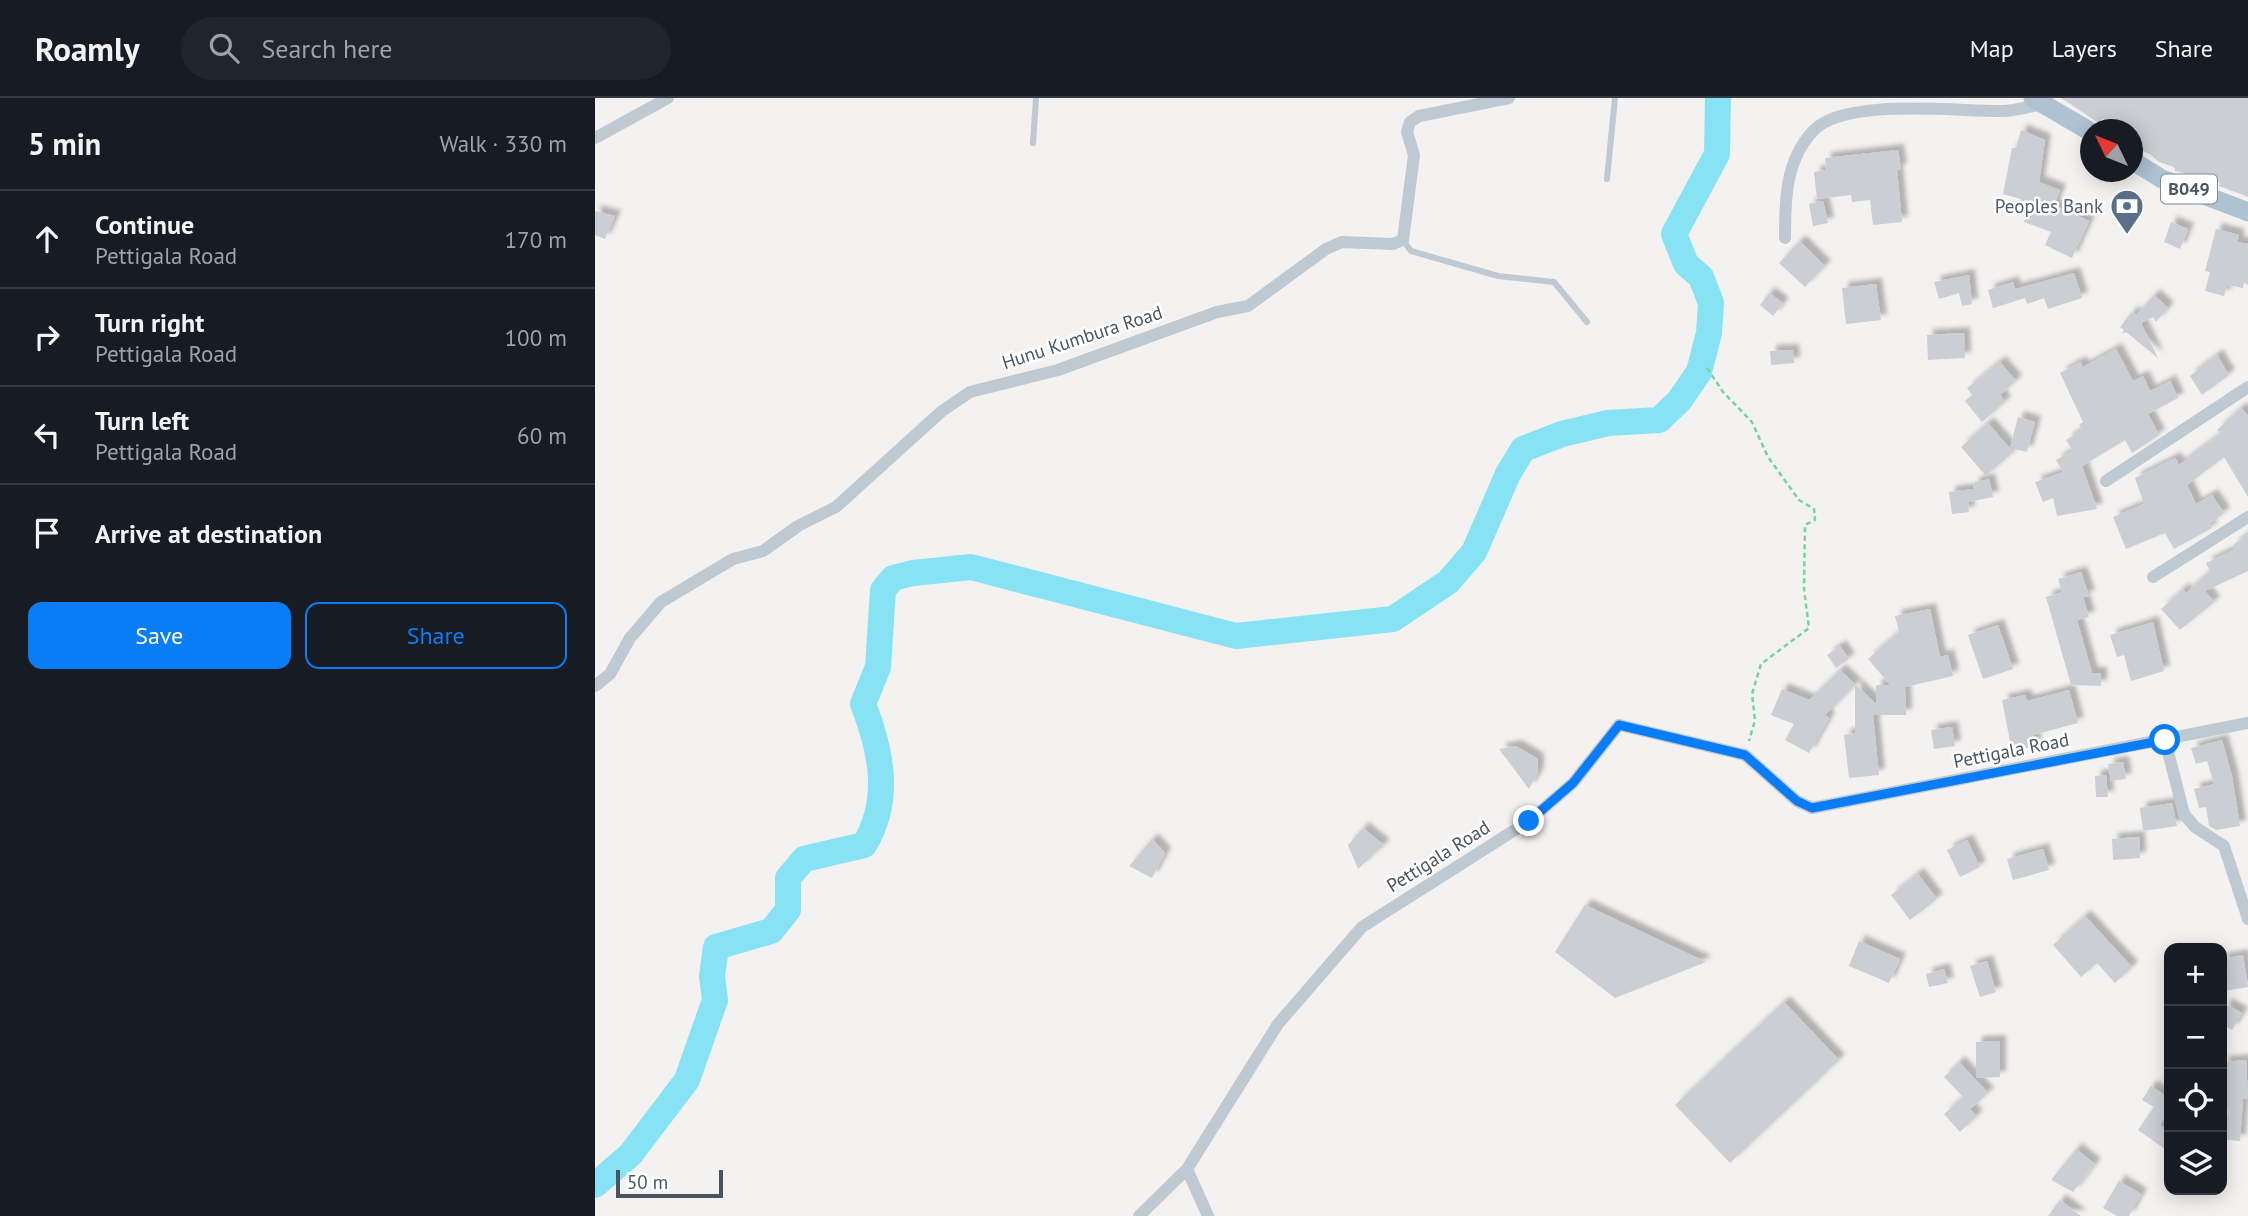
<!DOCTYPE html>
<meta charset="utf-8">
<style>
:root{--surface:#171b24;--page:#20242c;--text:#f1f3f6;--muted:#9ea1a6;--line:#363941;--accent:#097df5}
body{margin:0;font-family:"PT Sans",sans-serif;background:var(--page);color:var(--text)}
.controls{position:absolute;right:21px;bottom:21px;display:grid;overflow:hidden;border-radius:14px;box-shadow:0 4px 18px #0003}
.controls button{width:63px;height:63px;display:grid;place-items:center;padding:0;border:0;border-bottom:2px solid var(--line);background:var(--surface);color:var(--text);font:35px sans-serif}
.compass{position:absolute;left:1485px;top:21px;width:63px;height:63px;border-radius:50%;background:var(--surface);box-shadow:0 4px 18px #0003;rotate:313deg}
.scale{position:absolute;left:21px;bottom:18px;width:107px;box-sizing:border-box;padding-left:7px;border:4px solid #475661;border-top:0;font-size:19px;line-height:24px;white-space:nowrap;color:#475661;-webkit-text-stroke:5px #fff;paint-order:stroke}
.stop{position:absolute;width:21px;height:21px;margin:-16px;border:5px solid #097df5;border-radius:50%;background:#fff}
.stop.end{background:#097df5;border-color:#fff;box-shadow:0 2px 7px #0008}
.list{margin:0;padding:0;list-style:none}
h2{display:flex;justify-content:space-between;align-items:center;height:91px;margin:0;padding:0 28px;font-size:30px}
h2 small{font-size:23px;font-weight:400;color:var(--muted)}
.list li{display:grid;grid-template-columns:46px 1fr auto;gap:21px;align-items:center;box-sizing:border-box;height:98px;padding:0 28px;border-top:2px solid var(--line)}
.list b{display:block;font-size:26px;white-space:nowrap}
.list p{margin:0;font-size:23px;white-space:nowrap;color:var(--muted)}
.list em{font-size:23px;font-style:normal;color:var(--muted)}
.actions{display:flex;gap:14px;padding:21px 28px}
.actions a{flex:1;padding:16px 0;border:2px solid var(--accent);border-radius:14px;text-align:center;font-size:24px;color:var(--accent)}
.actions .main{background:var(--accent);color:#fff}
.icon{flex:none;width:38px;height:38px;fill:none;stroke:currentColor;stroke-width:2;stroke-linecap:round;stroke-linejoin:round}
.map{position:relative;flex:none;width:1653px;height:1118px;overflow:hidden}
header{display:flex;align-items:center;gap:42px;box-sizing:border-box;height:98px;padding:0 35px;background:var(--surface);border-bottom:2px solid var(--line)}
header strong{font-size:33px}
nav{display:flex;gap:38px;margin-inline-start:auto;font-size:24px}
.search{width:490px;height:63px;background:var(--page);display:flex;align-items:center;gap:18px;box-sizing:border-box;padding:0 24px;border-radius:38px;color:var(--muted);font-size:26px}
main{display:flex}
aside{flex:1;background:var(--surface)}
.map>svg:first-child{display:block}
</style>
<header>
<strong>Roamly</strong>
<div class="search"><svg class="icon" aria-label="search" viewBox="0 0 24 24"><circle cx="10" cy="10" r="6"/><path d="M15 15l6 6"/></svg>Search here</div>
<nav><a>Map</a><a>Layers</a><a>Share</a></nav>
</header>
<main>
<aside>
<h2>5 min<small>Walk · 330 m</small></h2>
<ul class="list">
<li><svg class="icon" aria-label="ahead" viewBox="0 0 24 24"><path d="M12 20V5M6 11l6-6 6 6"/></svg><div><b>Continue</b><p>Pettigala Road</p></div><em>170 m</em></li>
<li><svg class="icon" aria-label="right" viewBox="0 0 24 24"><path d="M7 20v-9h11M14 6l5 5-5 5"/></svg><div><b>Turn right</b><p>Pettigala Road</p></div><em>100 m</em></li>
<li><svg class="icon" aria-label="left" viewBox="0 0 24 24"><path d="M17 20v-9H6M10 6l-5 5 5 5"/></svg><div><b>Turn left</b><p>Pettigala Road</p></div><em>60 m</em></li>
<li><svg class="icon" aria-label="arrive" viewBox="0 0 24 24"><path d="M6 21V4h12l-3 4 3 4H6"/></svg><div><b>Arrive at destination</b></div></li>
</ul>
<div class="actions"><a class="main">Save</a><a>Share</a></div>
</aside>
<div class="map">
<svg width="1653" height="1118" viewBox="0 0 1653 1118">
<defs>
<filter id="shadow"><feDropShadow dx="6" dy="-6" stdDeviation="2" flood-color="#0004"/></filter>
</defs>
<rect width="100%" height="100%" fill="#f4f1f1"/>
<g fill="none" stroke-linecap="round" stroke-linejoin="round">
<path stroke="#87e3f4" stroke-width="26" d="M0,1087L35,1057L92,982L120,902L117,878L121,849L176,833L193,812V780L209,761L269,747C297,702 286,652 268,606L283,569L288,492L298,480L318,475L376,469L641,538L798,521L853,484L879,454L913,376L928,351L967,336L1013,325L1064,322L1084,303L1104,274L1114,235L1116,205L1106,179L1091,166L1079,136L1122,56L1123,0"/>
</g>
<path fill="#cbced4" filter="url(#shadow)" d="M1466,0H1653V99L1624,88L1625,84L1580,73L1579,69L1564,64L1555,56L1537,49V29L1507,21L1505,26Z
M1426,32L1450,42L1444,84L1465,92L1459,107L1494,123L1477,160L1450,147L1456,134L1429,124L1434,108L1425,105L1426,101L1408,96L1417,50H1421Z
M1303,52L1306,71L1302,72L1307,124L1278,127L1275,102L1257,104L1256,97L1222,101L1219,74L1231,72L1230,60Z
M1228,103L1233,125L1218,128L1214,106Z
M0,113L20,118L10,141L0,137Z
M1576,124L1593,131L1585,151L1569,144Z
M1621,131L1644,137L1642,144L1653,146V187L1649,184L1648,190L1632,187L1629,198L1610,193L1615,174L1610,173Z
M1205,143L1230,168L1210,189L1184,165Z
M1479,175L1487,200L1453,211L1449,200L1432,206L1430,200L1398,210L1393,192L1418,184L1420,191Z
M1374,177L1377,206L1367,208L1364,195L1344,201L1339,184Z
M1281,186L1286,222L1251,226L1247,190Z
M1174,195L1188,205L1178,218L1165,207Z
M1559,197L1573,210L1561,224L1558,219L1546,225L1563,260L1531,234L1527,236L1529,232L1525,229L1537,214L1541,217Z
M1369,235L1370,260L1333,262L1332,237Z
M1521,251L1538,283L1548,278L1555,293L1575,283L1583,300L1553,316L1564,337L1537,355L1530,342L1487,368L1502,411L1462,418L1458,400L1448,404L1440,384L1468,374L1461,362L1478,353L1471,342L1487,332L1484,327L1488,324L1465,275L1485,264L1488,269Z
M1198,252L1199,265L1176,267L1175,253Z
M1622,257L1634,277L1607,297L1595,278Z
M1405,264L1421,283L1405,297L1410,304L1387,324L1370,303L1377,297L1372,290Z
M1646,310L1653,317V399L1629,359L1592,387L1601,406L1617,397L1629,415L1614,426L1617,430L1579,451L1570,435L1531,451L1518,419L1549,406L1540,380L1580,360L1584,367L1626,336L1622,332Z
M1423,319L1440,324L1432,354L1415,350Z
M1393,325L1418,354L1391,378L1366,349Z
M1394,381L1398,399L1373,404L1374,414L1357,416L1354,394L1379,391L1378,385Z
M1653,436V473L1610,493L1619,504L1585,532L1566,511L1588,491L1591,495L1615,473L1611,465L1640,451L1638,447Z
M1486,474L1494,498L1488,499L1494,519L1482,522L1497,575H1506V588L1476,587L1451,499L1467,494L1463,481Z
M1335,511L1345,559L1353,557L1358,578L1310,589L1311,617H1278L1284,677L1254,680L1249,637L1260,635V587L1230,617L1234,620L1214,655L1190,642L1199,626L1176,617L1187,591L1214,602L1245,572L1281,606V587H1295L1273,561L1304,534L1300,518Z
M1558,524L1569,573L1536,583L1529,557L1522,559L1515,537Z
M1403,527L1418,571L1388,581L1373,537Z
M1245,548L1254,561L1241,570L1232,557Z
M1474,592L1483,625L1438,637L1441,648L1417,653L1407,602L1430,597L1432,603Z
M1357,629L1360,648L1339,651L1336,632Z
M1627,642L1637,678L1645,728L1621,732L1614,728L1611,709L1604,710L1599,691L1619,686L1612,663L1601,666L1596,650Z
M921,648L943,661V675L934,691L904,651Z
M1528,664L1531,681L1516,683L1513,666Z
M1511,677L1513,699H1501L1500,678Z
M1577,705L1582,728L1548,733L1545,710Z
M768,730L789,747L763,771L753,747Z
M1544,739L1545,760L1518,762L1517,741Z
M557,741L570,755L557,780L534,768Z
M1372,742L1385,769L1365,779L1352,752Z
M1448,751L1454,772L1418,782L1412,761Z
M1323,776L1342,801L1315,822L1296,797Z
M990,807L1111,864L1020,900L960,854Z
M1490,818L1537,869L1520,885L1502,865L1486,879L1458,847Z
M1264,843L1305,861L1294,885L1254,868Z
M1648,857L1653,889L1630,893L1627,861Z
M1392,863L1401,894L1385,899L1375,868Z
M1349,871L1353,885L1334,889L1331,876Z
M1189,904L1244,962L1135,1065L1080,1007Z
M1630,906L1647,915L1637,932L1627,926Z
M1405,943V979L1381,980V944Z
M1651,962L1653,1001H1648L1645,1043L1627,1041V1019H1633L1628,964Z
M1364,964L1393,995L1375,1011L1382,1018L1365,1034L1349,1016L1368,999L1349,979Z
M1556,988L1574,1000V1011L1565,1027L1574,1033V1054L1543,1032L1559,1009L1547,1002Z
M1481,1051L1500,1066L1478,1094L1456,1082Z
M1524,1083L1546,1096L1534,1118H1522L1508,1110Z
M1465,1102L1486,1118H1453Z"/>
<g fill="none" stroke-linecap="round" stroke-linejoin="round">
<path stroke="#72d59f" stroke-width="2.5" stroke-dasharray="5 3.5" stroke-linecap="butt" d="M1112,270L1128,294L1157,324L1173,359L1204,402L1219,411L1220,422L1210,427L1209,491L1214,530L1166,566L1157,596L1160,622L1154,643"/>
<path stroke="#bec9d2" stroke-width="6" d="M438,45L441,0
M1012,81L1020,0
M808,142L816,153L903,178L959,184L992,224"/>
<path stroke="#bec9d2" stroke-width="12" d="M0,40L73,0
M1190,140C1190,103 1190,63 1218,33C1248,0 1359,13 1402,13C1417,14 1434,8 1450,6
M1511,383L1653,289
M1558,479L1653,419
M0,588L15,576L35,540L66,504L138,461L168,453L203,428L241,409L347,313L375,294L463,272L622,214L653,208L731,151L747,144L798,146L808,142L819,57L812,34L815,24L824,18L914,0
M1570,642L1589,716L1600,729L1629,748L1653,821
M592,1071L613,1118
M544,1118L592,1071L683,926L767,829L934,723L978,685L1024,627L1150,657L1202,703L1217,710L1653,625"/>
<path stroke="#afc2d2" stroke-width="19" d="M1438,0L1496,34
M1538,63L1567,81L1653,114"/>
</g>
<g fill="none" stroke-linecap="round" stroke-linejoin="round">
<path stroke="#097df5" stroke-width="9" d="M934,723L978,685L1024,627L1150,657L1202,703L1217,710L1570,642"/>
</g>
<defs>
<symbol id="bank-pin" viewBox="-11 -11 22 30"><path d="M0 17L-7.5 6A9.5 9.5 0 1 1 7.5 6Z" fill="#5c6f8a" stroke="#fff"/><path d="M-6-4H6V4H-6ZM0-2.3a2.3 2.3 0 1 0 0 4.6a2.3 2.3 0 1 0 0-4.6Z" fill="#fff"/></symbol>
</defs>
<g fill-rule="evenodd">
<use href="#bank-pin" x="1513" y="89" width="38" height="52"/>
</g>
<g text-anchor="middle" stroke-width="5" stroke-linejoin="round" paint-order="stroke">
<rect fill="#fff" stroke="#7e8990" stroke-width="2" x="1566" y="76.5" width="56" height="29" rx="5"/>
<g font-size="18" font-weight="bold" fill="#475661">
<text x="1594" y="97">B049</text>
</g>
<g font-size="19" fill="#4e5e75" stroke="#fff" text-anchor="end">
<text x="1508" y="115">Peoples Bank</text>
</g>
<g font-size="19" fill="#475661" stroke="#fff">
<text transform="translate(487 239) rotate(-18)" y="7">Hunu Kumbura Road</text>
<text transform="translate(1416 652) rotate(-11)" y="7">Pettigala Road</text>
<text transform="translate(843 758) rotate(-32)" y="7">Pettigala Road</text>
</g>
</g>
</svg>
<div class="controls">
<button>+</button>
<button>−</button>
<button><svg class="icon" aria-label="locate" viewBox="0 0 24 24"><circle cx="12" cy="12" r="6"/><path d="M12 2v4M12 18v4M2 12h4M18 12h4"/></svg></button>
<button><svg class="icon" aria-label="layers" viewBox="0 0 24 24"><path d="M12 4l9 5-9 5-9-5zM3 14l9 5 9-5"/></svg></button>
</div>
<svg class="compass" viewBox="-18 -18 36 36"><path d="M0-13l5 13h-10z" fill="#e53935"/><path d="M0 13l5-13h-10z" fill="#9ea1a6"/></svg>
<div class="scale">50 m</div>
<div class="stop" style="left:1570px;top:642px"></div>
<div class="stop end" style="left:934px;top:723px"></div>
</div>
</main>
